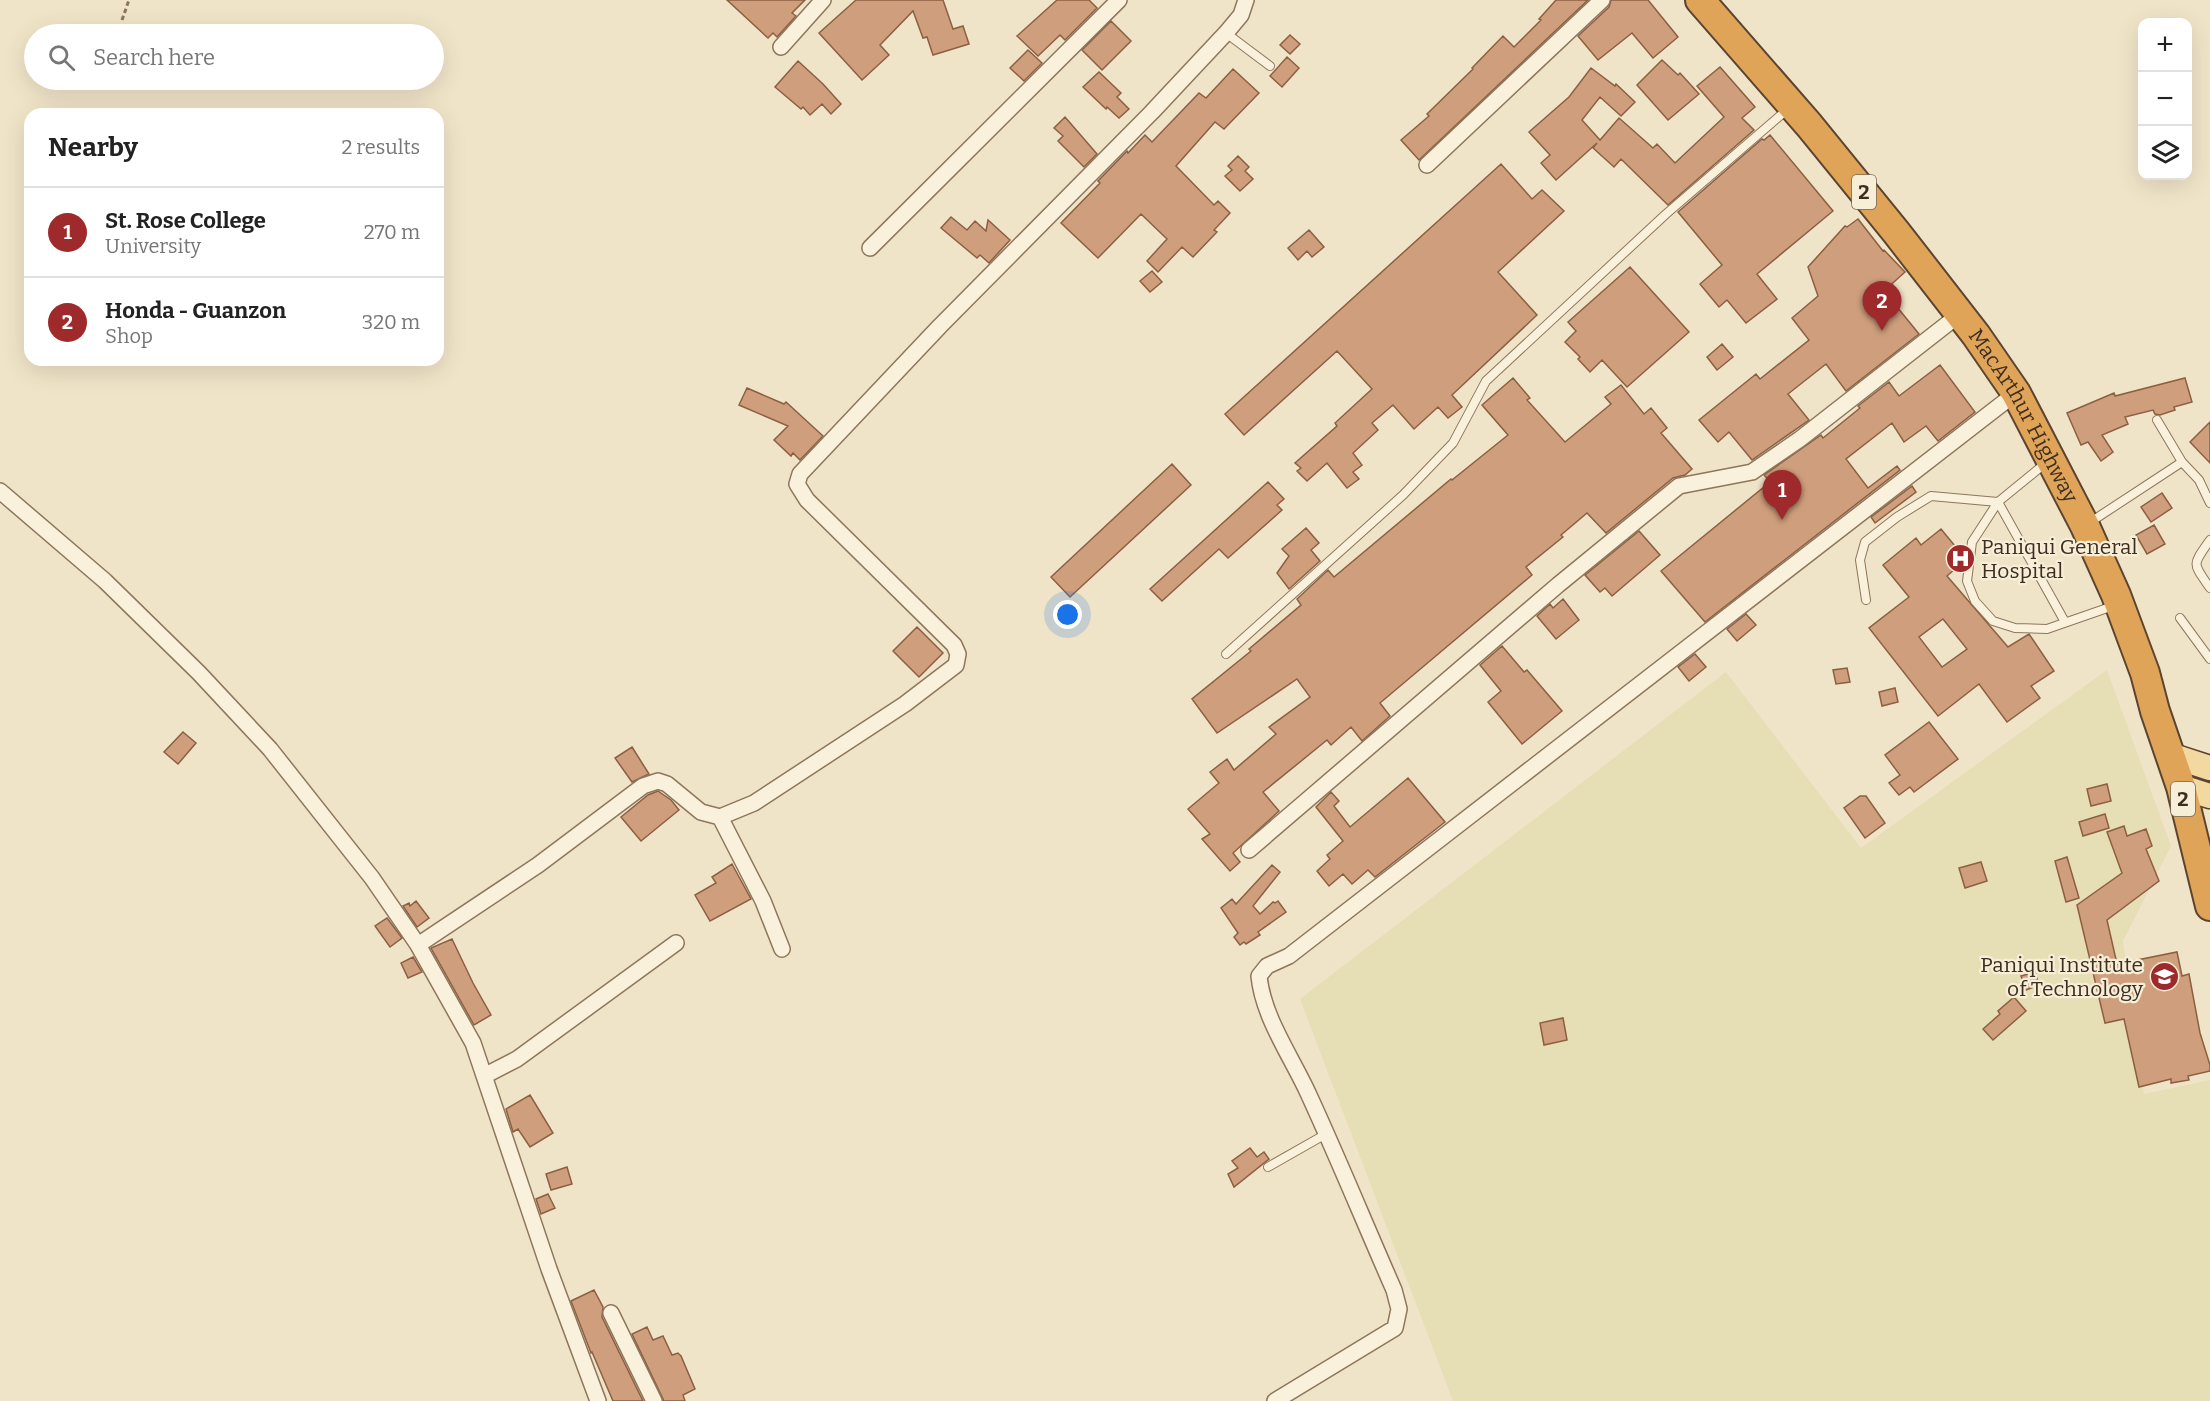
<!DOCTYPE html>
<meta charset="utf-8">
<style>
:root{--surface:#fff;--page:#f2f2f2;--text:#222;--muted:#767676;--line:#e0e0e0;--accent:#9e2a2b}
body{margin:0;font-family:Bitter,serif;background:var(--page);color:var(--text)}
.controls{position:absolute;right:18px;top:18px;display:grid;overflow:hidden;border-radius:12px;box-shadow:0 6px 24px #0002}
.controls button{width:54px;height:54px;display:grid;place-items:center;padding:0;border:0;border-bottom:2px solid var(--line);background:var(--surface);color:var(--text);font:30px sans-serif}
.you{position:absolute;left:1068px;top:615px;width:21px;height:21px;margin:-15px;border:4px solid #fff;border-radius:50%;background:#1a73e8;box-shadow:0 0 0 9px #1a73e833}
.badge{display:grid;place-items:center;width:39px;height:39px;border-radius:50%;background:var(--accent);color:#fff;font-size:20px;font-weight:700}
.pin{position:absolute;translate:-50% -50px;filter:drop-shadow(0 2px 3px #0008)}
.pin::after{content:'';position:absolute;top:32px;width:21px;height:18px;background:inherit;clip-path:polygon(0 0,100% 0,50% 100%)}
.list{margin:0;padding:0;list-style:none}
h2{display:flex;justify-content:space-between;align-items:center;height:78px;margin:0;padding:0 24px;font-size:26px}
h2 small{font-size:20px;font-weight:400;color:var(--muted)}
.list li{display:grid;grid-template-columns:39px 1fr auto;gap:18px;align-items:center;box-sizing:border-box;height:90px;padding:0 24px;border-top:2px solid var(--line)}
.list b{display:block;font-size:22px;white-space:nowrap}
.list p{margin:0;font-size:20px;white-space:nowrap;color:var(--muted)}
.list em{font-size:20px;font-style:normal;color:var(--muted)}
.icon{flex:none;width:33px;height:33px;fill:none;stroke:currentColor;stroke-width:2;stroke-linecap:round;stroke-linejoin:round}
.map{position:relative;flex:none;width:2210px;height:1401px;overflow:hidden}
.search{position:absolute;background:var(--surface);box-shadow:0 6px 24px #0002;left:24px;top:24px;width:420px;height:66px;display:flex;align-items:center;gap:15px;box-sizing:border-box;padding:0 21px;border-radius:33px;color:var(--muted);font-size:22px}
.panel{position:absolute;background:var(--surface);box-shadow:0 6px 24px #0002;left:24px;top:108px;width:420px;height:258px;border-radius:18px}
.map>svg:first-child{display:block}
</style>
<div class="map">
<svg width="2210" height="1401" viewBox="0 0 2210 1401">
<rect width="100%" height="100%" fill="#f0e4c8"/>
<path fill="#e6deb5" d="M2107,670L2171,846L2123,941L2144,1094L2210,1080V1401H1453L1300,999L1726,672L1861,848Z"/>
<path fill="#cf9f7d" stroke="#8d5f41" stroke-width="1.5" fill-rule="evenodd" d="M727,0H805L792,13L796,16L777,37L773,33L768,38Z
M856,0H943L953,29L963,26L969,44L933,55L927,37L923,38L913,11L880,45L889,55L862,80L819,33Z
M1057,0H1089L1097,8L1065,40L1060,35L1038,56L1017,36Z
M1556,0H1588L1419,160L1401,140L1429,116L1427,114L1473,69L1472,68L1503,36L1514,47L1541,20L1539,19Z
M1611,0H1648L1678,37L1653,58L1632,33L1598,60L1578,36L1609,7Z
M1111,21L1131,41L1102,70L1082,50Z
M1290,35L1300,44L1290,54L1280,45Z
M1028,50L1042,63L1024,81L1010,68Z
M1287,57L1299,68L1282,87L1270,76Z
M1662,60L1678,75L1680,73L1699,94L1668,120L1637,85Z
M798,61L823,84L841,104L831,114L822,104L810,115L803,107L801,109L775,87Z
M1720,67L1755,107L1742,118L1754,130L1668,205L1621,159L1614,167L1593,148L1597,143L1556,180L1541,163L1550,155L1529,132L1569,97L1591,68L1615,86L1616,84L1635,102L1621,116L1600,97L1582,120L1600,140L1619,118L1653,148L1657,144L1675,163L1724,117L1697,86Z
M1233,69L1259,93L1224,129L1215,122L1176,166L1214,205L1218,201L1230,213L1214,230L1217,232L1193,257L1182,247L1158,272L1147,261L1167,239L1141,214L1098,258L1061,223L1100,183L1098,181L1127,151L1128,153L1145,135L1152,142L1199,93L1206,98Z
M1099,72L1121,93L1117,97L1129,109L1119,118L1107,107L1106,109L1083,87Z
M1065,117L1097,154L1084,167L1058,141L1063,136L1054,128Z
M1770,135L1833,211L1757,274L1777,299L1746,323L1727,300L1719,307L1700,284L1722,265L1678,212L1762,139L1764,140Z
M1238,156L1249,167L1245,171L1253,179L1240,191L1225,176L1232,170L1228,166Z
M1501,164L1532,199L1542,190L1564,211L1498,272L1537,315L1452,395L1462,407L1448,418L1438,407L1414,429L1393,405L1372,423L1378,430L1353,453L1362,465L1353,472L1359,479L1347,488L1327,463L1307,481L1297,471L1301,468L1295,463L1337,426L1335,423L1372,389L1337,351L1244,435L1225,414Z
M951,217L967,230L975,221L986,231L988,220L1010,240L989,263L980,255L977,258L941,228Z
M1858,219L1883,251L1884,250L1905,272L1884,291L1919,334L1846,391L1826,364L1788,394L1809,420L1752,460L1729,432L1718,442L1699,420L1756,374L1760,379L1809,340L1792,318L1818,296L1808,267L1845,226L1847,227Z
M1309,230L1324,247L1312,257L1307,251L1298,260L1288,248Z
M1630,267L1689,332L1627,387L1602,360L1590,372L1578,359L1580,357L1565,342L1576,331L1568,322Z
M1152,271L1162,282L1150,292L1140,281Z
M1722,344L1733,357L1717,370L1707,357Z
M1940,365L1975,412L1938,441L1926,426L1904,442L1892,423L1846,459L1868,488L1897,466L1900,470L1705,622L1661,571L1770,482L1764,475L1821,435L1823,438L1860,408L1858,406L1889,382L1899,396Z
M1513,378L1530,398L1527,400L1565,442L1611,404L1605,397L1621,385L1644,414L1651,408L1667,428L1661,433L1692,469L1685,475L1673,478L1606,533L1587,513L1561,535L1563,537L1526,567L1532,575L1380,703L1390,716L1362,741L1351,727L1331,745L1327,740L1263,792L1279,811L1233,853L1240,862L1230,871L1202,839L1210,834L1188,809L1219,783L1210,772L1227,759L1234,770L1276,734L1269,727L1310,697L1297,679L1217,733L1192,699L1251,651L1249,649L1301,605L1297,599L1328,570L1334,577L1451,479L1452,480L1508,435L1482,405Z
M2185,378L2192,402L2174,407L2175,410L2160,415L2155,414L2153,410L2125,417L2128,424L2102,435L2113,452L2101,461L2088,442L2081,445L2067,413L2114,393L2115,396Z
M747,388L784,404L786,402L823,436L800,460L793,453L791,456L774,440L788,426L739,405Z
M2210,422V463L2190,442Z
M1172,464L1191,485L1070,597L1051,577Z
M1268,482L1284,499L1277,505L1282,510L1228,558L1219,549L1162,601L1150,589Z
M1912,486L1916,492L1875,523L1871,517Z
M2162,493L2172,508L2151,522L2141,507Z
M2154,525L2165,544L2147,554L2136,535Z
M1306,528L1319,543L1311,550L1320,561L1289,589L1277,573L1289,556L1282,549Z
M1941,529L1964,557L1963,562L1947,576L2008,647L2029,634L2054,671L2031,686L2040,698L2007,722L1979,684L1938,716L1869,628L1909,597L1883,565L1916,538L1921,545ZM1943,619L1967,649L1942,667L1919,637Z
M1639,531L1660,555L1612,596L1605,588L1600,592L1585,575Z
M1563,599L1579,620L1556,639L1537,616L1550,604L1553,608Z
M1746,614L1756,625L1737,641L1727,629Z
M917,627L943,653L919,677L893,651Z
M1502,646L1524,672L1527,670L1562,711L1522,744L1488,702L1501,691L1480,665Z
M1695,654L1706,667L1689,681L1678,667Z
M1847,668L1850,682L1836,684L1833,670Z
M1895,688L1898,702L1882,706L1879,692Z
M1929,722L1958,759L1914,792L1910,787L1899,795L1889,783L1900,775L1885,755Z
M183,732L196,743L178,764L164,752Z
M632,747L649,774L632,782L615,758Z
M1408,778L1445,822L1375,877L1368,870L1352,884L1343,874L1329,886L1317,871L1330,859L1327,855L1343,841L1316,807L1331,792L1339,801L1334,806L1350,827Z
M2107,784L2111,801L2091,806L2087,789Z
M658,791L671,800L679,810L641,841L621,817L648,795Z
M1860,796H1866L1885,823L1865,838L1844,808Z
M2105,814L2109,828L2083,836L2079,822Z
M2124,826L2127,836L2146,829L2152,846L2146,849L2159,881L2107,920L2117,964L2177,952L2182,976L2189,974L2200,1033L2210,1065V1071L2188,1076L2189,1080L2171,1083V1079L2139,1087L2124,1019L2105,1023L2077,905L2122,873L2107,832Z
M2067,857L2079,898L2066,902L2055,861Z
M1981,862L1987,881L1965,888L1959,868Z
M732,864L751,899L710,921L695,895L716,883L712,877Z
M1272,865L1280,872L1253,906L1260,914L1273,902L1275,903L1278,901L1286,912L1258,932L1260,935L1246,944L1244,942L1240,945L1234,937L1238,933L1221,908L1232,899L1236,904Z
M416,901L429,918L417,927L403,906L409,903L410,906Z
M387,918L402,938L390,947L375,926Z
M452,939L473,983L491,1015L474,1025L431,948Z
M413,957L422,972L408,978L401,963Z
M2035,972L2039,985L2026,990L2021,976Z
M2014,997L2026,1011L1993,1040L1983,1029L2000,1014L1998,1011Z
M1563,1018L1567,1040L1544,1045L1540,1023Z
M530,1095L553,1133L530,1147L518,1129L513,1132L506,1109Z
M1250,1148L1257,1157L1264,1152L1269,1159L1234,1187L1228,1174L1238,1168L1232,1161Z
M567,1167L572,1184L551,1190L546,1174Z
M548,1194L555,1208L541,1214L536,1199Z
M594,1290L603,1307L602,1317L643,1401H613L592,1352L591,1353L571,1301Z
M647,1327L653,1340L663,1336L672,1355L678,1353L681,1356L695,1389L683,1395L685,1401H664L632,1334Z"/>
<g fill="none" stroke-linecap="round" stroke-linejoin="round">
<defs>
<path id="lane" d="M1226,33L1270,66
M2157,420L2182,462L2199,480L2210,503
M2047,462L1998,502L1972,542L1967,581L1975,601L1993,621L2015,628L2047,629L2116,605
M2089,523L2182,462
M2210,540C2192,566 2192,562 2210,588
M1866,600L1860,560L1865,542L1897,517L1931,496L1998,502L2065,622
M2180,618L2210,659
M1226,654L1403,495L1453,443L1486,381L1666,214L1789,108
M1268,1167L1326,1134"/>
<path id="street" d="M781,47L823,0
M1427,165L1602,0
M870,248L1119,0
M0,491L105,581L199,673L270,749L372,878L418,945L473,1043L549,1269L598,1401
M720,817L763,901L782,949
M1249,850L1558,585L1679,486L1752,472L1800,439L1960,314
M418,945L538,865L643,786L658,781L667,784L701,812L720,817L754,803L905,704L956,665L958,654L954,645L807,500L797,484L800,474L940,326L1152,112L1226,33L1241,15L1246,0
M484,1076L517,1059L676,943
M611,1313L654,1401
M1275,1401L1395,1328L1399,1309L1394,1290C1365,1224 1338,1158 1308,1093C1291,1056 1263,1017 1259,976L1267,966L1289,956L2016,393"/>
<path id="primary" d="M2170,755L2210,768
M2181,787L2210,796"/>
<g id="highway">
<path id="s1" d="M1700,0L1809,125L1896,232L1976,335L2016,393L2085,526L2116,595L2145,673L2155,711L2181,787L2210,906"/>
</g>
</defs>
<use href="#lane" stroke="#8d765c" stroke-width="10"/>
<use href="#street" stroke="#8d765c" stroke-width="18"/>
<use href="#primary" stroke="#5b4430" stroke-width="27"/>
<use href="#highway" stroke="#5b4430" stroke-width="32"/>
<path stroke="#8d765c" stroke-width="3" stroke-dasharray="4.5 3" stroke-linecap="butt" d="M122,20L129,0"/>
<use href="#lane" stroke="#faf1dc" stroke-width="8"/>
<use href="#street" stroke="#faf1dc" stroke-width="15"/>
<use href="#primary" stroke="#f3d9a0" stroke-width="24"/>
<use href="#highway" stroke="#e0a458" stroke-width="28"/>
</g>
<defs>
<symbol id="hospital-disc" viewBox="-11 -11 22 22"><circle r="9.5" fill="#9e2a2b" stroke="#f7eed8"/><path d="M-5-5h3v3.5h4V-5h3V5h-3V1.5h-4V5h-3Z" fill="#fff"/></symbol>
<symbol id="school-disc" viewBox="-11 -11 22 22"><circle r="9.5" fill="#9e2a2b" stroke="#f7eed8"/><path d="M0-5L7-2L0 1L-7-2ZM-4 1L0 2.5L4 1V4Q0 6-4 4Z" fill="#fff"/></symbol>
</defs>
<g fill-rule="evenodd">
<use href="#hospital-disc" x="1944" y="542" width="33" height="33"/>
<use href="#school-disc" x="2148" y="960" width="33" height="33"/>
</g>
<g text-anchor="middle" stroke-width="4.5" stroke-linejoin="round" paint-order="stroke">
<g fill="#f7eed8" stroke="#756857" stroke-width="1.5">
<rect x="1852" y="175" width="24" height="34" rx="4.5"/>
<rect x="2171" y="782" width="24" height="34" rx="4.5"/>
</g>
<g font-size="20" font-weight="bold" fill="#3d2e20">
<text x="1864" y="199">2</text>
<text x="2183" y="806">2</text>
</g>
<g font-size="21" fill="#3d2e20" stroke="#f7eed8">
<text dy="7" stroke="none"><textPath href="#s1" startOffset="528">MacArthur Highway</textPath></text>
</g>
<g font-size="21" fill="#3d2e20" stroke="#f7eed8" text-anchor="start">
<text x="1981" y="554">Paniqui General<tspan x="1981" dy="24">Hospital</tspan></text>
<text x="2143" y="972" text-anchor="end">Paniqui Institute<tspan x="2143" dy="24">of Technology</tspan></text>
</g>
</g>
</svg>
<div class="controls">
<button>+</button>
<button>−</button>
<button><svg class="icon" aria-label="layers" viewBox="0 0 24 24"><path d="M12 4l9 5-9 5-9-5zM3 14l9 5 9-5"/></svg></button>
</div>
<div class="you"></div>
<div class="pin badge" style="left:1782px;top:520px">1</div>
<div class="pin badge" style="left:1882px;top:331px">2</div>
<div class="search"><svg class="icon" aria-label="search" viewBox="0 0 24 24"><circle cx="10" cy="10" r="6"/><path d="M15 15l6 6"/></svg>Search here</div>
<section class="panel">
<h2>Nearby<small>2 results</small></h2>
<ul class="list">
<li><span class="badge">1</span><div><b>St. Rose College</b><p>University</p></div><em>270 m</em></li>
<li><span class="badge">2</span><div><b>Honda - Guanzon</b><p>Shop</p></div><em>320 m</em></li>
</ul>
</section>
</div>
